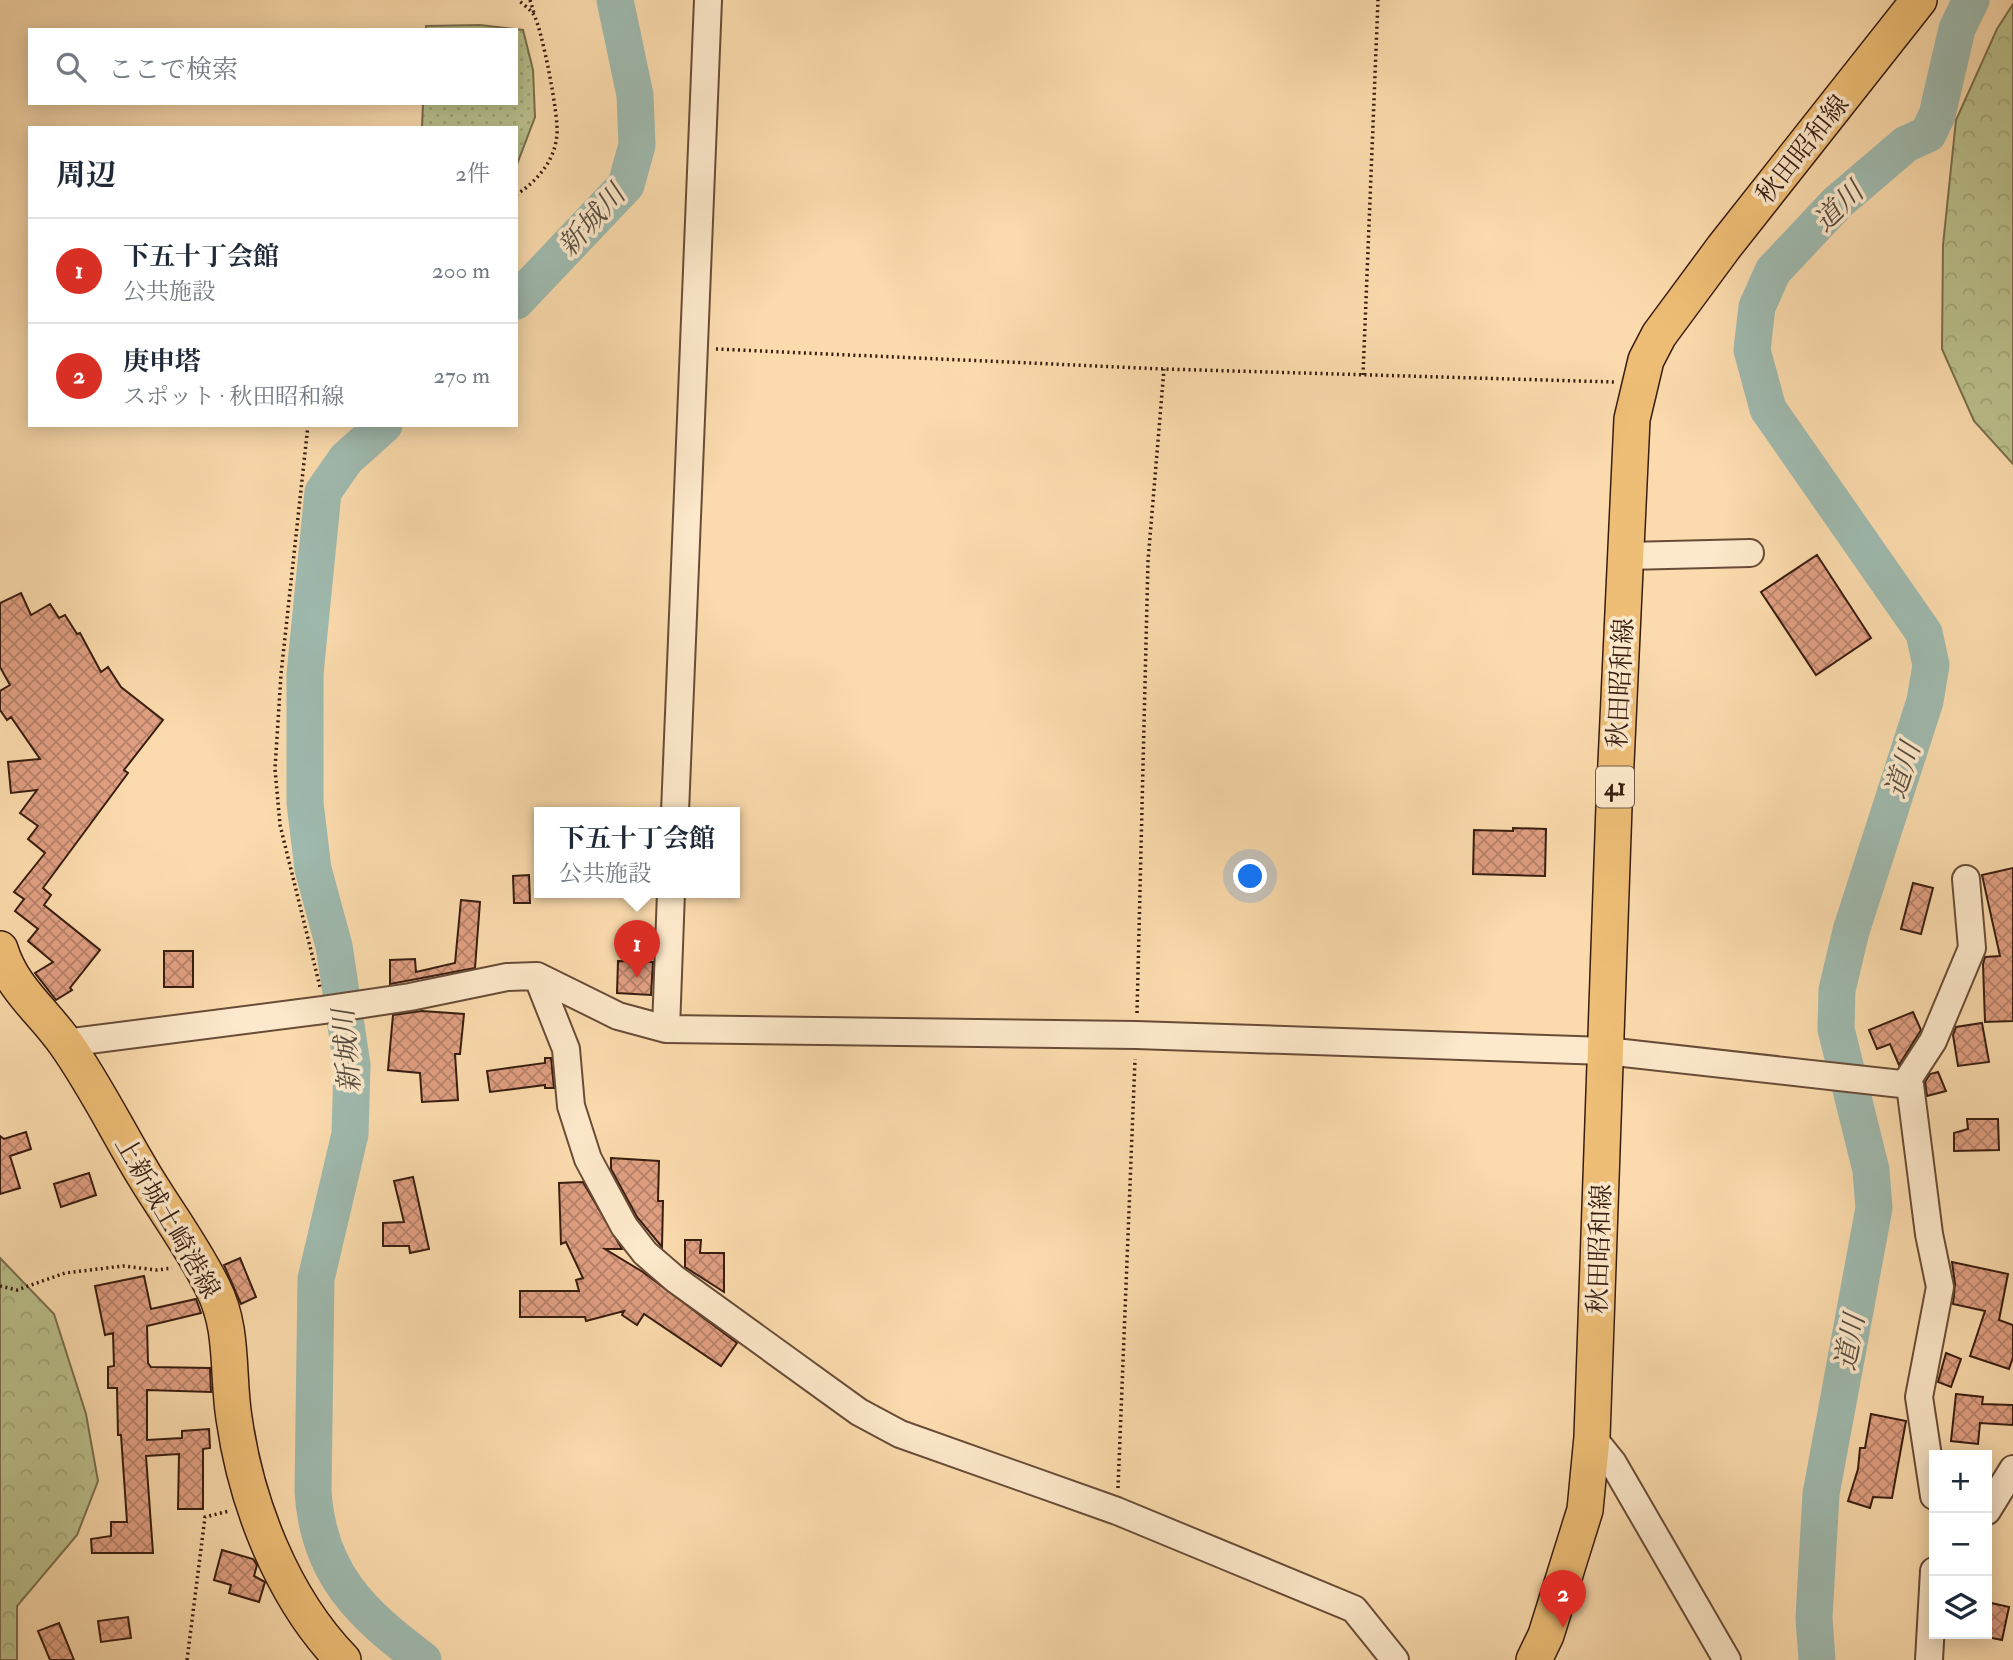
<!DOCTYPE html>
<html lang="ja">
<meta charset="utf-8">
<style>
:root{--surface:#fff;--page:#f6f6f7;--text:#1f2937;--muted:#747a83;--line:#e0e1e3;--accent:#d93025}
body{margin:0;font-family:"IM FELL Double Pica","Noto Serif JP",serif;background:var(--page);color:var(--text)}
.controls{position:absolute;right:21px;bottom:21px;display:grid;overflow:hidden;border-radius:0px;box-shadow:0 4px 18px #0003}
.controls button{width:63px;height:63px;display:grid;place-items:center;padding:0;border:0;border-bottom:2px solid var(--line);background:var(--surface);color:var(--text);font:35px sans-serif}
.you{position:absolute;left:1251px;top:877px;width:24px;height:24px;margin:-18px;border:5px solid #fff;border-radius:50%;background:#1a73e8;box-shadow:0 0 0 10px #1a73e833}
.badge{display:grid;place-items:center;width:46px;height:46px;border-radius:50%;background:var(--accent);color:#fff;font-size:23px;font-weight:700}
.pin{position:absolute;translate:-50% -58px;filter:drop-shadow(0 2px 4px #0008)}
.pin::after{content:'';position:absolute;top:37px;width:24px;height:21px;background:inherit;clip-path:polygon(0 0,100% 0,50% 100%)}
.popup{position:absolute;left:534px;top:807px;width:206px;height:91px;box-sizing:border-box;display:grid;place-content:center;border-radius:0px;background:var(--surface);filter:drop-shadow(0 2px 5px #0005);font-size:23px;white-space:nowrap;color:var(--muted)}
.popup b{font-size:26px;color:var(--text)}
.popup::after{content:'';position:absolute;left:50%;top:100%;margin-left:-14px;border:14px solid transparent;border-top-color:var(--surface)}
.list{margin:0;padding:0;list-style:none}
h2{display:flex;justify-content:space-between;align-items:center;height:91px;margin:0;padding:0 28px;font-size:30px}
h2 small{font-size:23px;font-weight:400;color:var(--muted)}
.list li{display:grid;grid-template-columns:46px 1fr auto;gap:21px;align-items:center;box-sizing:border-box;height:105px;padding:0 28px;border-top:2px solid var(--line)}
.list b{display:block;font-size:26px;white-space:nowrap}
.list p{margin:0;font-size:23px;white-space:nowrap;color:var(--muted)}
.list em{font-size:23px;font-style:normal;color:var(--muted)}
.icon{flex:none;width:38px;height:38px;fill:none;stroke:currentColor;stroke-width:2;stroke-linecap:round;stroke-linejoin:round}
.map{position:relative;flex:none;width:2013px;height:1660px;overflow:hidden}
.search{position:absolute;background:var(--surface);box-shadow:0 4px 18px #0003;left:28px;top:28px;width:490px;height:77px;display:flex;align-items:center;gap:18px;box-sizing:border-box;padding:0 24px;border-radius:0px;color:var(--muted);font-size:26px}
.panel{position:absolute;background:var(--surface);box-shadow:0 4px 18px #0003;left:28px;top:126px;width:490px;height:301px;border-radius:0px}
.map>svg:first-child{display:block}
</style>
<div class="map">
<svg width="2013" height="1660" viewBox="0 0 2013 1660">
<defs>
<pattern id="grass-dots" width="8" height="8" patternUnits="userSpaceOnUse" patternTransform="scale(1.75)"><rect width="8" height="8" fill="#bbc18d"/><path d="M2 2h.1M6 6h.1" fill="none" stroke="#a2a579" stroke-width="1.8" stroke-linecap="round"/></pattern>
<pattern id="forest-crowns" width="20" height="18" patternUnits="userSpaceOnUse" patternTransform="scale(1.75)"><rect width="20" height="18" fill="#bbc18d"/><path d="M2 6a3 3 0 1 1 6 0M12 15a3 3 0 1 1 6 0" fill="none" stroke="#a2a579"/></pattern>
<pattern id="building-cross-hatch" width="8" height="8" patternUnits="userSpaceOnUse" patternTransform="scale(1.75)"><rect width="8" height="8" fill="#e1a083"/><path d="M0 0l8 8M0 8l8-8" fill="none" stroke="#b7826a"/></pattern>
</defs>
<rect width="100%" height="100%" fill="#fbdbad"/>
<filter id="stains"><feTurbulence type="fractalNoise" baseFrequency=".00286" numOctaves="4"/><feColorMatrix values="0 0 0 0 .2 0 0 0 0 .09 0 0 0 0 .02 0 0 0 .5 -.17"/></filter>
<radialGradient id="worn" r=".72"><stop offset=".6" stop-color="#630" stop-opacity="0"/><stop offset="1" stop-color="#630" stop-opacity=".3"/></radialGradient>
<path fill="url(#grass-dots)" stroke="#7a6f4e" stroke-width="2" d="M480,25L523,30L533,70L535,117L516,167V128H422L423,103H516V30H426V26Z"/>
<path fill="url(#forest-crowns)" stroke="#7a6f4e" stroke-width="2" d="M2013,4V464L1974,421L1942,349L1943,245L1956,120L1997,29Z
M0,1258L54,1314L86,1414L98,1481L77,1535L17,1606V1660H0Z"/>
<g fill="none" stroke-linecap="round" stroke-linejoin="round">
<path stroke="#9fbaaf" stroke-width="37" d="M516,301L626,185L637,145L635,95L615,0
M384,425L346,459L323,492L305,674V803L313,869L334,946L352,1065L350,1134L316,1279L313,1491C318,1573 360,1613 423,1660
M1817,1660L1814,1618L1821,1494L1874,1208L1871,1170L1836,1029L1837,990L1851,931L1925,701L1931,665L1924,633L1768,409L1752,350L1757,307L1773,271L1838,202L1906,144L1928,134L1937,115L1957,29L1971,0"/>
</g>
<path fill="url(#building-cross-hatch)" stroke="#381d10" stroke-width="2" d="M1817,555L1871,638L1816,675L1761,592Z
M21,593L31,615L50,604L59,618L65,615L77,634L80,633L101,672L108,667L121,687L163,720L124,770L128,773L43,888L51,895L44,905L100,950L70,988L72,990L56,1000L35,973L53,962L28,941L38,929L15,911L24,899L14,892L45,853L28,839L38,826L20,813L37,790L11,793L8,762L40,759L11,717L7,720L0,710V691L10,685L0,667V603Z
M1513,828L1546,829L1545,876L1473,874L1474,830L1513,831Z
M2013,868V1021L1985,1022L1983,964L1985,957L2000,956L1982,875Z
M529,875L530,903H514L513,876Z
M1913,883L1933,888L1921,934L1901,929Z
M461,900L480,902L475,968L390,984V960L415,959L416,972L455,963Z
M164,951H193V987H164Z
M618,961L653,962L651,995L617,993Z
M422,1011L464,1014L460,1054H455L458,1100L422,1102L420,1073L388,1070L393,1015Z
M1913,1012L1921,1030L1899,1065L1890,1044L1877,1049L1869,1030Z
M1982,1023L1989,1062L1958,1066L1953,1035L1956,1027Z
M545,1058H551L554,1088H545V1085L490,1092L487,1071L545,1063Z
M1938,1072L1946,1091L1927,1096L1925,1082L1930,1074Z
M1967,1119H1998L1999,1150L1954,1151V1133L1968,1129Z
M26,1132L31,1149L10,1156L20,1188L0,1194V1136L4,1139Z
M611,1158L659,1161L658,1201H663L662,1247L637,1217L611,1169Z
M89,1173L96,1195L61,1207L54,1184Z
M413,1177L429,1249L410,1253L409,1246H383V1223L404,1222L394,1181Z
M583,1182L622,1249H605L643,1272L737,1343L721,1366L644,1314L637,1325L622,1315L624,1311L586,1321L585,1317H520V1291H579L576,1280L583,1278L566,1242L561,1244L559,1183Z
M685,1240H701L700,1253H724V1292L685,1267Z
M240,1258L256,1297L241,1304L224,1265Z
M1952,1262L2008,1274L1999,1320L2013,1325V1357L2009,1369L1970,1356L1985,1311L1953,1304L1955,1284Z
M144,1276L151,1309L196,1299L201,1313L147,1326L148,1363L151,1367L210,1368L211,1392L147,1390V1440L182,1438V1431L209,1429L210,1448L203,1449V1509H178L179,1454L146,1456L153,1553H92L91,1539L111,1536V1522H127L121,1435H118L117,1388H108V1367L114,1366L113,1333L105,1335L95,1286Z
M1946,1353L1961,1359L1951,1387L1938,1382Z
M1956,1394L1983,1397L1982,1404L2013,1405V1425L1980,1423L1978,1444L1951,1441Z
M1871,1414L1906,1421L1892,1498L1873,1497L1870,1508L1848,1501L1858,1469L1860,1448H1865Z
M222,1550L253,1559L257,1565L254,1576L265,1582L259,1602L229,1593L231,1585L214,1580Z
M1987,1602L2009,1607L2002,1640L1987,1637Z
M128,1617L131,1638L101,1642L98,1621Z
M59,1623L74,1660H50L38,1631Z"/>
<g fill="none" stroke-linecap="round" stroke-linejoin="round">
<defs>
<path id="minor" d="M1627,556L1750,553
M675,812L708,0
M537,976L566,1049L571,1106L588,1159L624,1226L645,1253L675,1279L859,1412L900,1434L1117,1511L1354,1609L1395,1660
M666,1029L671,892
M65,1043L323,1010L410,997L507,977L537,976L618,1016L666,1029L1136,1035L1606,1051L1910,1085L1929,1234L1940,1287L1919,1397L1934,1496
M1905,1084L1933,1041L1972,948L1966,879
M1592,1437L1613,1463L1727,1660
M1987,1511L2013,1469
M1929,1660L1934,1571"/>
<path id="major" d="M0,949C12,989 43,1011 66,1044C95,1085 118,1132 144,1175C167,1213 194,1249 213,1288C234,1329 227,1374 234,1418C246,1503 282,1597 343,1660
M1534,1660L1546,1635L1585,1510L1592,1437L1614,806L1632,419L1646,360L1659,335L1724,247L1919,0"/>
</defs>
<use href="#minor" stroke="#694c37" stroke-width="30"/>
<use href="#major" stroke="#381d10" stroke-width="38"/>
<path stroke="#381d10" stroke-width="3.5" stroke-dasharray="2 3.5" stroke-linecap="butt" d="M530,0L534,13
M516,195C537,181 555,161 557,134C559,117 542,29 534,15C531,10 523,4 518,0
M716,349L1164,369L1614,382
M1363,375L1378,0
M308,425L281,674L275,769L280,825L320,987
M1137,1013L1148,561L1164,369
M0,1286L17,1290L65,1273L123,1266L157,1270L172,1268
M1118,1488L1135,1059
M187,1660L205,1517L229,1511"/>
<use href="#minor" stroke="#fce8ca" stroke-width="26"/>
<use href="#major" stroke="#eebe76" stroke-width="35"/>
</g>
<g text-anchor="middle" stroke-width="7" stroke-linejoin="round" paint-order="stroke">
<rect fill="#fce8ca" stroke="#735a48" stroke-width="2" x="1596" y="766.5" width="38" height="41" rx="5"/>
<g font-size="24" font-weight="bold" fill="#381d10">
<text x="1615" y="795">41</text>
</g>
<g font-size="26" fill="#381d10" stroke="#fce8ca">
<text transform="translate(1802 149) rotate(-51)" y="9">秋田昭和線</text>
<text transform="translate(1620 683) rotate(-87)" y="9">秋田昭和線</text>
<text transform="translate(168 1217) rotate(60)" y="9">上新城土崎港線</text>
<text transform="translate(1599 1249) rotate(-88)" y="9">秋田昭和線</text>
</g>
<g font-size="28" font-style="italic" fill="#574c40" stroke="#fce8ca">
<text transform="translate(1838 206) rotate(-44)" y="10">道川</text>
<text transform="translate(591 220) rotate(-48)" y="10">新城川</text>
<text transform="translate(1902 770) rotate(-72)" y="10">道川</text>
<text transform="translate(346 1051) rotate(-95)" y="10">新城川</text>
<text transform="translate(1849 1342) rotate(-79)" y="10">道川</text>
</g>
</g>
<rect width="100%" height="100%" filter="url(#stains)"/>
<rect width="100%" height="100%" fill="url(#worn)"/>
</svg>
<div class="controls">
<button>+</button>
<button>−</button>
<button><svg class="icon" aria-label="layers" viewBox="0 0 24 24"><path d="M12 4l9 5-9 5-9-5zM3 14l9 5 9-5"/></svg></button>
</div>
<div class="you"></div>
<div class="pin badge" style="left:637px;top:978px">1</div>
<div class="popup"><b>下五十丁会館</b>公共施設</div>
<div class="pin badge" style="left:1563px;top:1628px">2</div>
<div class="search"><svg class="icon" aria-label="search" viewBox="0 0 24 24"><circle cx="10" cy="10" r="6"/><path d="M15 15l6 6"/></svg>ここで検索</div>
<section class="panel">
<h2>周辺<small>2件</small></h2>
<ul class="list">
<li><span class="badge">1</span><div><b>下五十丁会館</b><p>公共施設</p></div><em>200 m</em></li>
<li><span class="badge">2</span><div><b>庚申塔</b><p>スポット · 秋田昭和線</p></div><em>270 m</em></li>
</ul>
</section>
</div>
